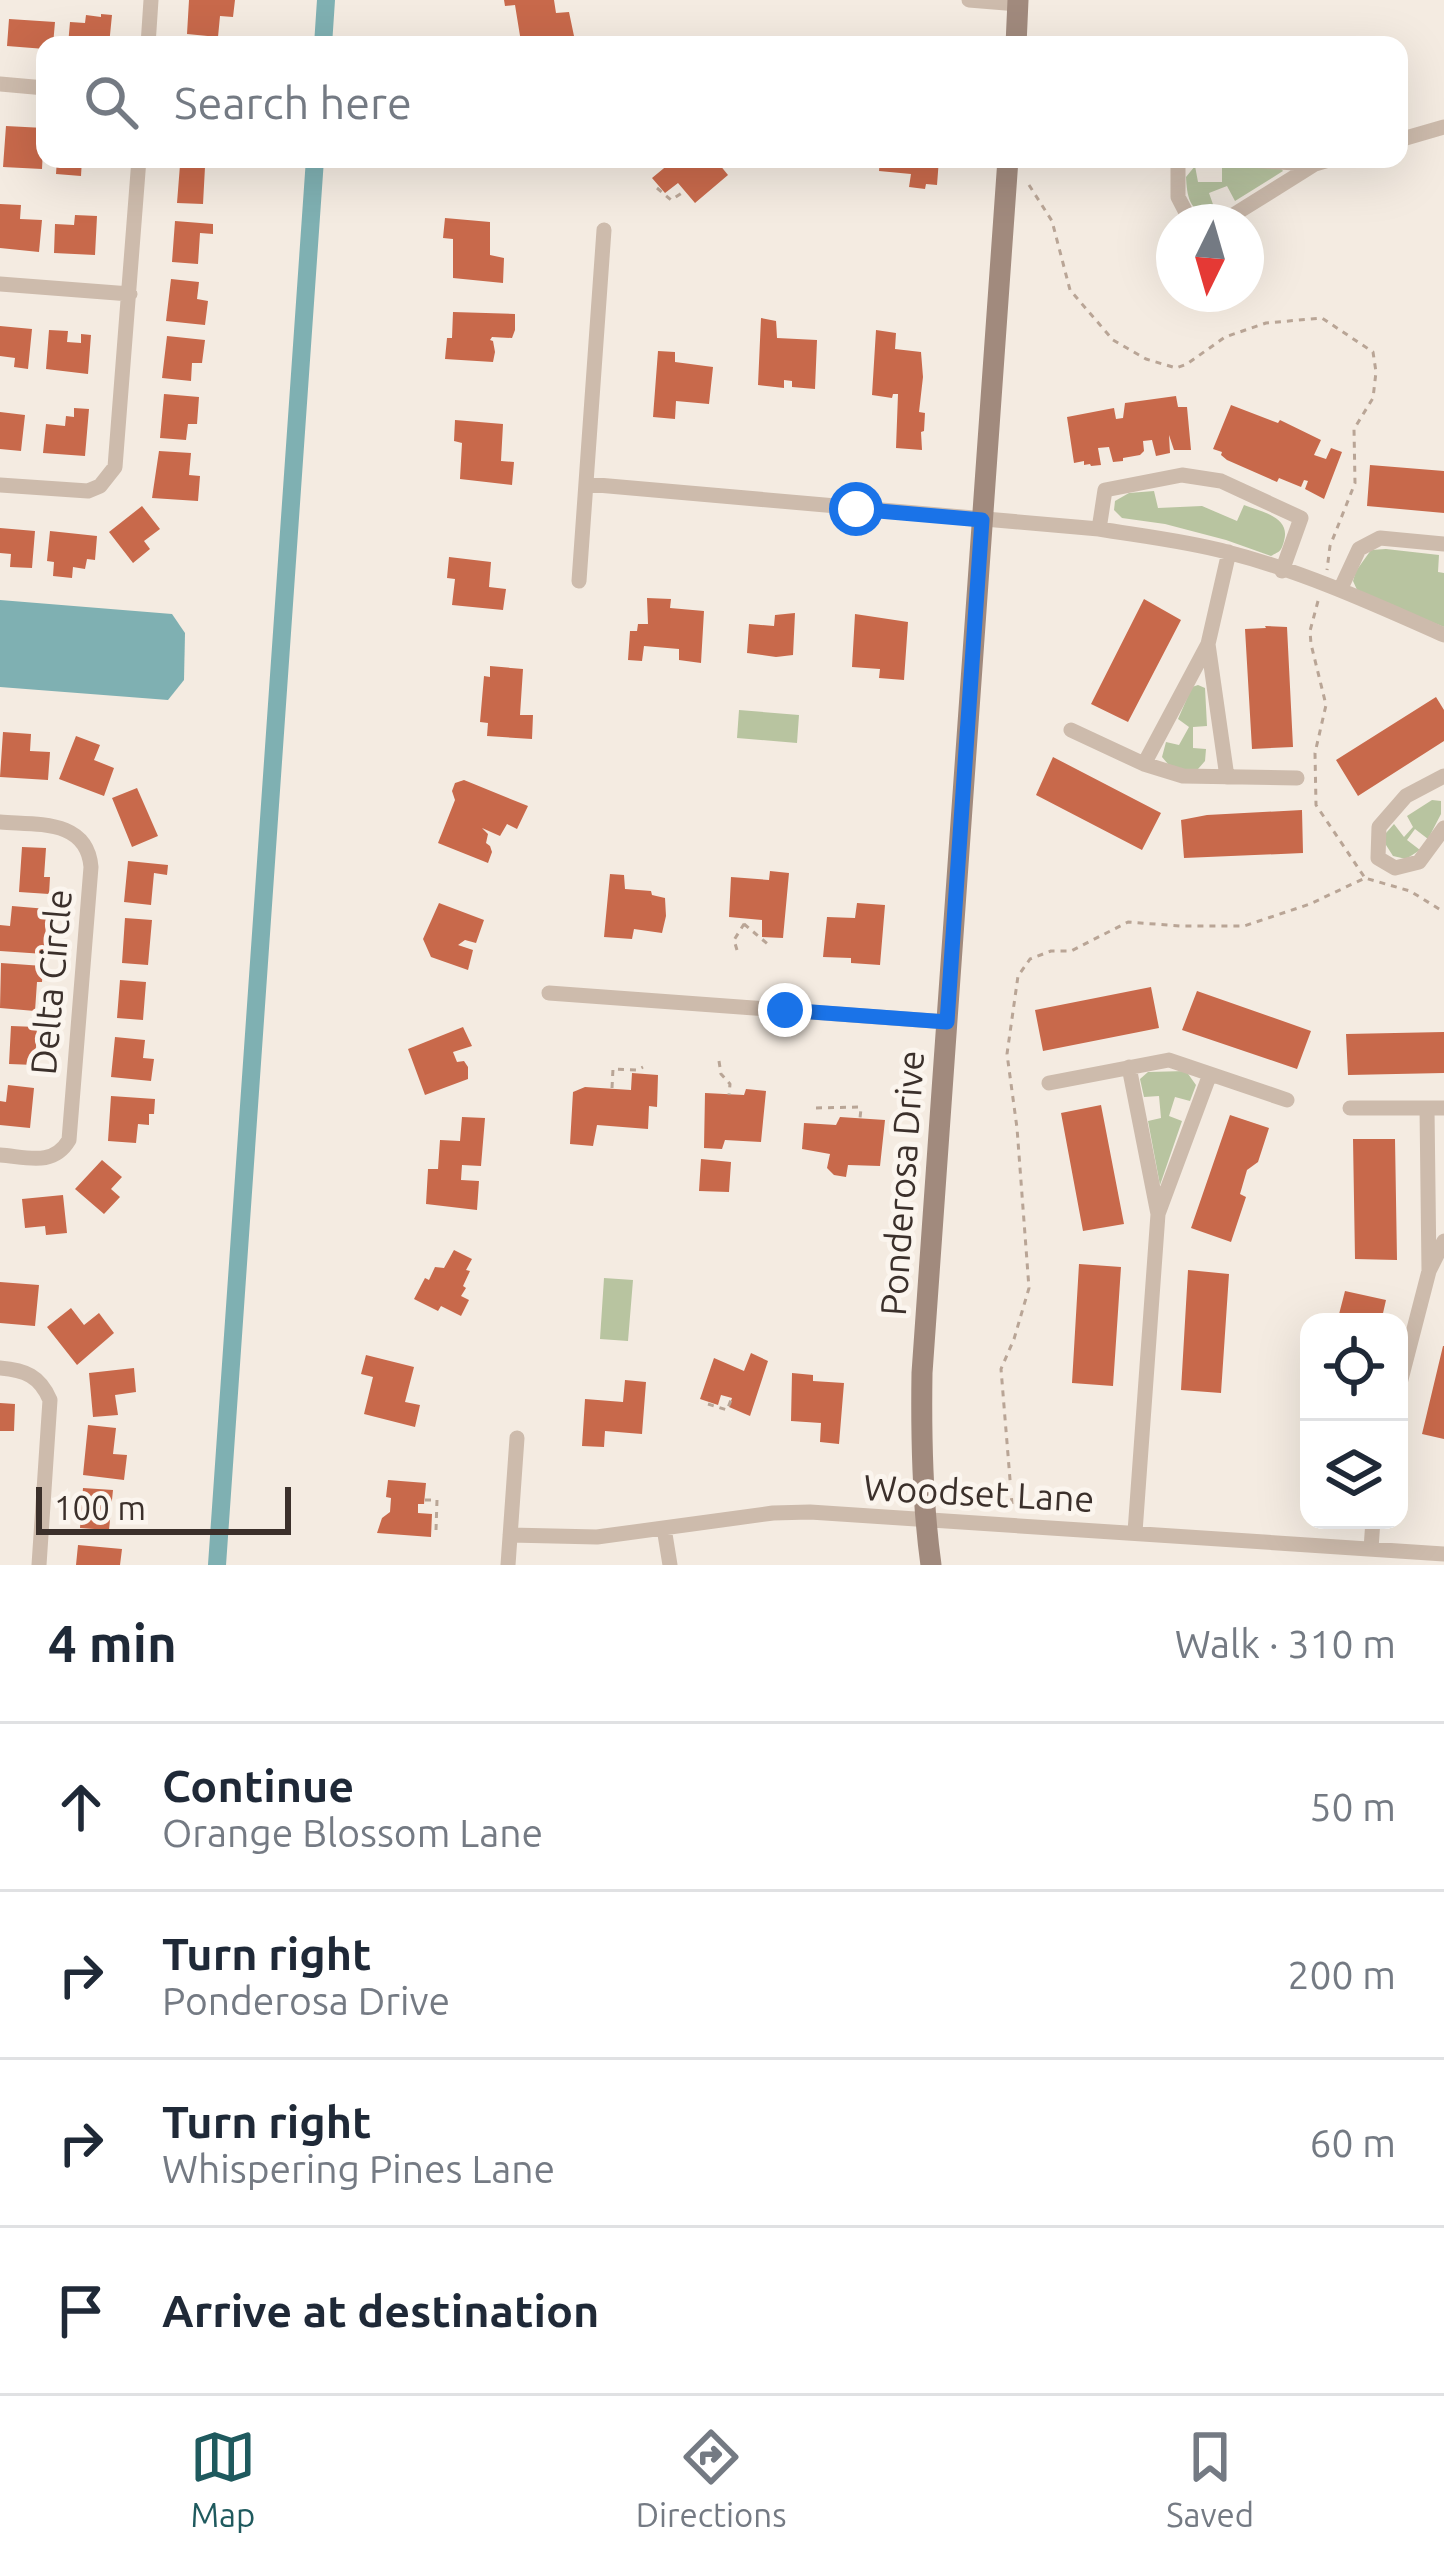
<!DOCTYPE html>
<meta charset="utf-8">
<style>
:root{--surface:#fff;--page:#f2f2f3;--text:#1f2937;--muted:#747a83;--line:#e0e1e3;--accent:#1f5a5e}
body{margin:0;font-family:Ubuntu,sans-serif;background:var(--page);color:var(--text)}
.controls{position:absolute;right:36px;bottom:36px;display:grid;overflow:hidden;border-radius:24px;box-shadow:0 12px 48px #0002}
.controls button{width:108px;height:108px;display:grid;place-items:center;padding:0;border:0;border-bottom:3px solid var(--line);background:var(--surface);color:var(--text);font:60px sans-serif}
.compass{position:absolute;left:1156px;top:204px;width:108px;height:108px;border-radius:50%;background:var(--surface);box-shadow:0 12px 48px #0002;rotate:185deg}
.scale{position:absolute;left:36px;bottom:30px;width:255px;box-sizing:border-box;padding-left:12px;border:6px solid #3b302b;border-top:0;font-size:33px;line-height:42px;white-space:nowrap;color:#3b302b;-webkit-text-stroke:9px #fbf5ee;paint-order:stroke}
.stop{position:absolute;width:36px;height:36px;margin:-27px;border:9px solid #1a73e8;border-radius:50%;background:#fff}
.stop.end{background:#1a73e8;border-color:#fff;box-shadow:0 3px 12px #0008}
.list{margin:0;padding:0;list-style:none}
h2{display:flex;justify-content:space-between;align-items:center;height:156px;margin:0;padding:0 48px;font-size:51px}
h2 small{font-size:39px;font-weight:400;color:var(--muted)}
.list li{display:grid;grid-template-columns:78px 1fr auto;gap:36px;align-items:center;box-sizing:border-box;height:168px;padding:0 48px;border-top:3px solid var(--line)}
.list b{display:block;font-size:45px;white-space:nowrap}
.list p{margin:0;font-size:39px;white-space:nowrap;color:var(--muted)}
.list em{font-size:39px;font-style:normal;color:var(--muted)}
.icon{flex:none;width:66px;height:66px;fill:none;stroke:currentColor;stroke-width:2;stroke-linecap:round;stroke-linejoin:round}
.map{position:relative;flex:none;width:1444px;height:1565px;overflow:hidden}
.search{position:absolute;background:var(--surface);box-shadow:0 12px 48px #0002;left:36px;right:36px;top:36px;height:132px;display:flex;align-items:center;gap:30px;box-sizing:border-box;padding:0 42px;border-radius:24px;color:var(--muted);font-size:45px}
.sheet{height:828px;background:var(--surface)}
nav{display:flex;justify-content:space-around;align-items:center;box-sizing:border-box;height:168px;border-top:3px solid var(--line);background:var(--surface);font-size:33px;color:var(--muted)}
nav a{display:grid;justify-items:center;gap:6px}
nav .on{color:var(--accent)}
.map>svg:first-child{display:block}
</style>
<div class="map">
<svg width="1444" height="1565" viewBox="0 0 1444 1565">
<rect width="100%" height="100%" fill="#f4ebe1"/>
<path fill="#b8c4a0" d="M1222,165L1279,166L1283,171L1235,201L1227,186L1209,193L1215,210L1210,216C1189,211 1187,196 1186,177L1195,166L1198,182H1222Z
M1154,491L1158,508L1202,506L1237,521L1244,505C1262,512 1291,517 1284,541C1281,552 1280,551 1271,556L1226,540L1165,524L1122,518L1114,510L1115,501L1129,493Z
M1386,549L1439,555L1438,572L1444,573V627L1358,592L1353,581L1356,571L1371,550Z
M1198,685L1205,688L1207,726L1193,727V748L1206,749L1205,761L1198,769L1173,770L1162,757L1166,742L1179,745L1189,727L1178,719L1192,687Z
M739,710L799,715L797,743L737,738Z
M1432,800L1441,801V814L1428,839L1415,829L1407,840L1420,850L1406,859L1393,856L1386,845V833L1394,824L1404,837L1413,827L1407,816Z
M1186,1071L1196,1085L1190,1101L1175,1097L1169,1116L1182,1121L1160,1185L1148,1121L1161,1118L1159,1096L1144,1097L1140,1079L1148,1072Z
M604,1278L633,1280L628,1341L600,1339Z"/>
<path fill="#7fb0b2" d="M0,600L172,614L185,633L184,680L168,700L0,687Z"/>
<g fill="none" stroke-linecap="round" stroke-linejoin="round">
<path stroke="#7fb0b2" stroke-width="18" d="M323,45L326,0
M217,1565L315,159"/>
</g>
<path fill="#c8694b" d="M189,0H235L233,17L220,16L218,37L187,34Z
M504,0H554L556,13L569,12L574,36L521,42L515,5L505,6Z
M101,14L112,15L109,45H68L70,22L85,23L86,15L101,17Z
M9,19L55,22L53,45H45V49L7,46Z
M6,126L44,128L42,169L3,167Z
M57,159H82L81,176L56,174Z
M675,159H706L709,163L715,159L728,175L695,203L678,183L665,193L652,178Z
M880,159H939L937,185L926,184L925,189L909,187L911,174L879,171Z
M180,165L205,167L203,204L177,203Z
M0,204L21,205L20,219L42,220L39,252L0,248Z
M75,215L97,216L95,255L54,253L55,224L74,225Z
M445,218L490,222V255L504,258L503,283L453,278V239L443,238Z
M175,221L213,224V234L200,233L198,264L172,262Z
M171,279L199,282L197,299L208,301L205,325L166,321Z
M453,312L515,314V330L512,338L492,337L490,340L493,341L495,352L493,362L445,359L447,338H452Z
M761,318L776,321L777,338L817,340L815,389L792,387V381L784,380V388L758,385Z
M0,326L32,329L28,369L14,367L15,358L0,356Z
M49,330L68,331L67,342L81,343V334L91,335L88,374L46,369Z
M876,330L896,333L895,349L921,352L923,377L919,412L925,413L924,431L921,432L922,450L896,448L898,394H893L892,398L872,395Z
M167,336L205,340L202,363H192L191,381L162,378Z
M658,351L675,352V362L713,367L709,404L676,401L675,419L653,417Z
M164,394L199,397L197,424H188L186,440L160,438Z
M1176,396L1178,407H1187L1191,450H1174L1169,435L1170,453L1156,456L1152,440L1143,441L1144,451L1140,455L1123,458V461L1113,462L1109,447L1098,448L1101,465L1091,466L1090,464L1084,465V461L1074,463L1067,417L1114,408L1116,419L1123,418L1125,403Z
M1231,405L1278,423L1280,420L1321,440L1314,455L1326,459L1331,448L1342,452L1324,499L1305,489L1308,481L1304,480L1301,487L1279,478L1277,482L1227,460L1221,455L1222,452L1213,449Z
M74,408L89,409L85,456L43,453L46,424L65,426L66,416L74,417Z
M0,412L25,415L21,451L0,449Z
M455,420L503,424L501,461L514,462L512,485L460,479L462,443L454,441Z
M159,451L191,453L189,475L200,476L198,501L152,498Z
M1370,465L1444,471V513L1367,506Z
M142,506L160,529L144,541L150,549L133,563L109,532Z
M0,528L35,531L32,568L10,567L11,554L0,553Z
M50,531L97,536L95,560L87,559L85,569L73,567L72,578L53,576L54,562L47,561Z
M449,557L491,562L489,587L506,589L503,610L452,605L455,579L447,578Z
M647,598L671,599L670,608L704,611L701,663L679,660V649L644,646L642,661L628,660L630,631H637L638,624H648Z
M1144,599L1181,620L1128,722L1091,704Z
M795,613L793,655L776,657L747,653L749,624L774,626L775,615Z
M855,614L908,622L904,680L879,678L880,669L852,667Z
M1265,626L1287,627L1293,747L1252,749L1245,629L1266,628Z
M490,666L523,669L520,715H533L532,739L487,736L488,723L480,722L484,676L490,677Z
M1436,697L1444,710V741L1358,796L1336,760Z
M3,732L31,734L30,751L50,752L48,780L0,777Z
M76,736L100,745L94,760L114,768L104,796L59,779Z
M1053,757L1161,813L1142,850L1036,795Z
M464,780L528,806L517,829L507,824L500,836L482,828L488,834L486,843L490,846L492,852L488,863L438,843L455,800L452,791L455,783Z
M137,788L158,836L132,847L112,798Z
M1302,810L1303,853L1184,858L1181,820L1207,815Z
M22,847L46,848L44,877H50L49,894L19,892Z
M128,861L168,865L167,875L154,873L151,905L124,902Z
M770,871L789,873L783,938L762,937V920L729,917L731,877L769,880Z
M610,874L624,875L625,889L651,891L652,895L665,898L666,916L662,933L634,929L632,939L604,937Z
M439,903L484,920L476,943L465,940L458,945L473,950L468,970L431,957L423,939Z
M857,903L885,905L880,965L851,963V958L823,957L827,917L855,918Z
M12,906L47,909L44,954L0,951V925L10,926Z
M125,918L152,920L148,965L122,963Z
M1,963L43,966L42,982H37L35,1011L0,1008Z
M120,980L146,982L143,1020L117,1018Z
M1151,987L1159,1028L1043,1051L1035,1010Z
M1197,991L1311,1031L1297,1069L1182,1030Z
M11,1026L37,1027L35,1065L9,1064Z
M463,1027L472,1046L453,1052L457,1062L464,1061L468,1067V1079L425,1095L408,1049Z
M1444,1032V1073L1348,1075L1346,1034Z
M115,1037L145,1040L143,1058L154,1059L151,1081L111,1077Z
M632,1073L658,1075L657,1107L649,1106L648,1129L597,1125L593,1146L570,1144L573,1092L585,1087L631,1090Z
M8,1085L34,1088L30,1128L0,1125V1101L6,1102Z
M746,1089L766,1091L761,1142L725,1140L722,1149L704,1148L705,1093L744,1095Z
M111,1096L155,1099L154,1114H149V1125L138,1124L136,1143L108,1141Z
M1101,1105L1124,1224L1083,1231L1061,1113Z
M1230,1115L1269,1128L1258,1162L1247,1170L1240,1194L1246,1197L1231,1242L1191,1228Z
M462,1117L485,1118L481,1166L462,1165L461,1180L479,1181L477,1210L426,1204L428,1169H438L440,1140L460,1141Z
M840,1117L885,1120L880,1166L848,1165L846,1177L834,1175L827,1168L830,1154L802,1149L804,1123L836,1125Z
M1353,1139H1395L1397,1260L1355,1259Z
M701,1159L731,1162L729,1192L699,1191Z
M102,1160L122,1177L111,1189L120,1197L104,1214L75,1189Z
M63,1195L67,1233L46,1235L45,1226L25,1228L22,1199Z
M454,1250L472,1259L466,1270L470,1271L463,1286L466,1288L461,1296L469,1300L461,1316L441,1306L438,1311L414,1299L425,1278L429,1280L435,1267L444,1268Z
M1079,1264L1121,1267L1113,1386L1072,1383Z
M1188,1270L1229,1274L1221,1393L1181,1390Z
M0,1282L39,1285L35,1326L0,1323Z
M1345,1291L1386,1300L1381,1322H1337Z
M71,1308L84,1325L99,1313L114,1333L77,1365L47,1327Z
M1443,1346H1444V1439L1422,1434Z
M751,1353L768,1361L750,1416L729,1407L732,1398L721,1395L718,1405L700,1399L714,1358L744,1371Z
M366,1355L414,1367L405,1402L420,1405L415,1427L364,1414L373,1377L361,1374Z
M134,1368L136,1392L115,1395L118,1415L93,1417L89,1373Z
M792,1373L813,1375V1381L844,1383L839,1444L820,1442L821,1423L791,1421Z
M625,1380L646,1382L642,1434L605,1431L604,1447L582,1446L585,1399L623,1402Z
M0,1403L15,1404L14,1431H0Z
M88,1425L116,1428L113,1454L127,1455L124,1480L83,1475Z
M388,1480L426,1483L424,1504H418V1513L432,1514L431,1537L377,1533L382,1518L390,1512L391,1498L386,1497Z
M83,1488L113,1490L109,1530L80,1528Z
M78,1545L122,1549L120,1565H76Z"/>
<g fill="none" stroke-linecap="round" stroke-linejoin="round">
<path stroke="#b9a596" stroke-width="3" stroke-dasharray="6 6" stroke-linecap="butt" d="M1029,185L1052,221L1070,290L1113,340L1146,359L1176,368L1187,364L1225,337L1266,323L1322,318L1373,352L1376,372L1373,398L1354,429L1355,483L1330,546L1327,570
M657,188L671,200L685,191
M1318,601L1310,631L1311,644L1326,705L1315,753L1316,805L1365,878
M744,924L770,946
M737,950L734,940L744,924V918
M719,1061L721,1074L730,1084L729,1095
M612,1088L613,1069L637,1070L643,1067
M816,1108L858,1107L861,1109L860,1118
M708,1404L727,1410L731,1400
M425,1500H437L436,1530
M1012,1504L1001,1369L1014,1339L1029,1288L1017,1128L1007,1054L1018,976L1030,959L1051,951H1071L1128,922L1180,926H1244L1310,904L1365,878L1410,891L1444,912"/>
<path stroke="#cdbbac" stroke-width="15" d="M969,0L1018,4
M148,45L151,0
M0,84L45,88
M1399,140L1444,127
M1178,159V197L1191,222
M1229,159L1312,164
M1222,222L1315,164L1332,159
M0,284L130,294
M586,484L1099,529C1142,536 1186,541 1227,552C1302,571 1374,604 1444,635
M0,485L88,491L100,486L115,467L139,159
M1099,529L1105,490L1182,475L1221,481L1301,518L1282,571
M579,581L604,230
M1340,590L1359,549L1380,538L1444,544
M1071,730L1144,764L1183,776L1297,778
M1144,764L1208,644
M1444,776L1406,796L1379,827L1378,858L1395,868L1419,862L1444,828
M1227,777L1208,644L1229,552
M0,822C37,825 87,819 91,867L69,1140C53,1167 27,1157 0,1155
M549,993L947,1022
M1129,1067L1158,1214L1210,1074
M1049,1083L1169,1060L1287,1100
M1350,1108H1444
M1427,1108L1429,1271L1444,1241
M0,1368C25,1370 40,1376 50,1400L39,1565
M1399,1387L1429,1271
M664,1528L670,1565
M1135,1532L1158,1214
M510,1535L597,1537L773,1513L810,1512L1444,1554
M1371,1549L1373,1520
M508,1565L517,1438"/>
<path stroke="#a18a7d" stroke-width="21" d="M1016,45L1018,0
M931,1565C922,1501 921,1438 922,1373L1008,159"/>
</g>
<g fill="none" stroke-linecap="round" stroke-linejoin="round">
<path stroke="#1a73e8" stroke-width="15" d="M785,1010L947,1022L982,520L856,509"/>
</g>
<g text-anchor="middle" stroke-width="10" stroke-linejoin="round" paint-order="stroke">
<g font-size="36" fill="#3b302b" stroke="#fbf5ee">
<text transform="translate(51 982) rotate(-85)" y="13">Delta Circle</text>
<text transform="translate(902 1183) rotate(-86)" y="13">Ponderosa Drive</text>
<text transform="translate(979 1493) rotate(3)" y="13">Woodset Lane</text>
</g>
</g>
</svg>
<div class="controls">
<button><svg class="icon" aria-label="locate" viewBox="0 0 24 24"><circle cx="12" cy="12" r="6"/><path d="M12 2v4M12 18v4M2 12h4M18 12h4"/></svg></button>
<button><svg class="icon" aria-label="layers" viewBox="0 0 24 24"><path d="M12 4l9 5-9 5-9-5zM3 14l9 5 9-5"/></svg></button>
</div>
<svg class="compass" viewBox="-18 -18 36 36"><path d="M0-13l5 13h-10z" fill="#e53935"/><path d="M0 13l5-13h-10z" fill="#747a83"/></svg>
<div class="scale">100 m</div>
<div class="stop" style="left:856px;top:509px"></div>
<div class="stop end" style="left:785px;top:1010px"></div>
<div class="search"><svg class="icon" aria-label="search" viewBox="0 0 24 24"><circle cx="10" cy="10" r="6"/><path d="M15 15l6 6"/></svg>Search here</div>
</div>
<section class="sheet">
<h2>4 min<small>Walk · 310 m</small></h2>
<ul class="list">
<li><svg class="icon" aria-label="ahead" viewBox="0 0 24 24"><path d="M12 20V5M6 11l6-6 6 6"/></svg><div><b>Continue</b><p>Orange Blossom Lane</p></div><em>50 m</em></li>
<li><svg class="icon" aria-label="right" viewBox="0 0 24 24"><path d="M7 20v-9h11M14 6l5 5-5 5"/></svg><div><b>Turn right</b><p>Ponderosa Drive</p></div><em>200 m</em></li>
<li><svg class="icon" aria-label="right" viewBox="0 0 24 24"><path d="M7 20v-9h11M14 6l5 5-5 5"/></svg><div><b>Turn right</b><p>Whispering Pines Lane</p></div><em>60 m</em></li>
<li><svg class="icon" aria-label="arrive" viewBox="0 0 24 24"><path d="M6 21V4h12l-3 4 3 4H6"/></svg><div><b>Arrive at destination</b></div></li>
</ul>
</section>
<nav>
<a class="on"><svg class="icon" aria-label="map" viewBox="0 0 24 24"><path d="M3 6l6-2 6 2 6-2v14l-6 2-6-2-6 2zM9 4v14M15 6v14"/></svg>Map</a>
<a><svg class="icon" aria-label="directions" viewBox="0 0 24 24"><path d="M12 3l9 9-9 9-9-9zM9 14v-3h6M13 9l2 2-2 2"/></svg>Directions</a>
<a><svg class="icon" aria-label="saved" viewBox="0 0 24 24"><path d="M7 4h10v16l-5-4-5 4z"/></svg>Saved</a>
</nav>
